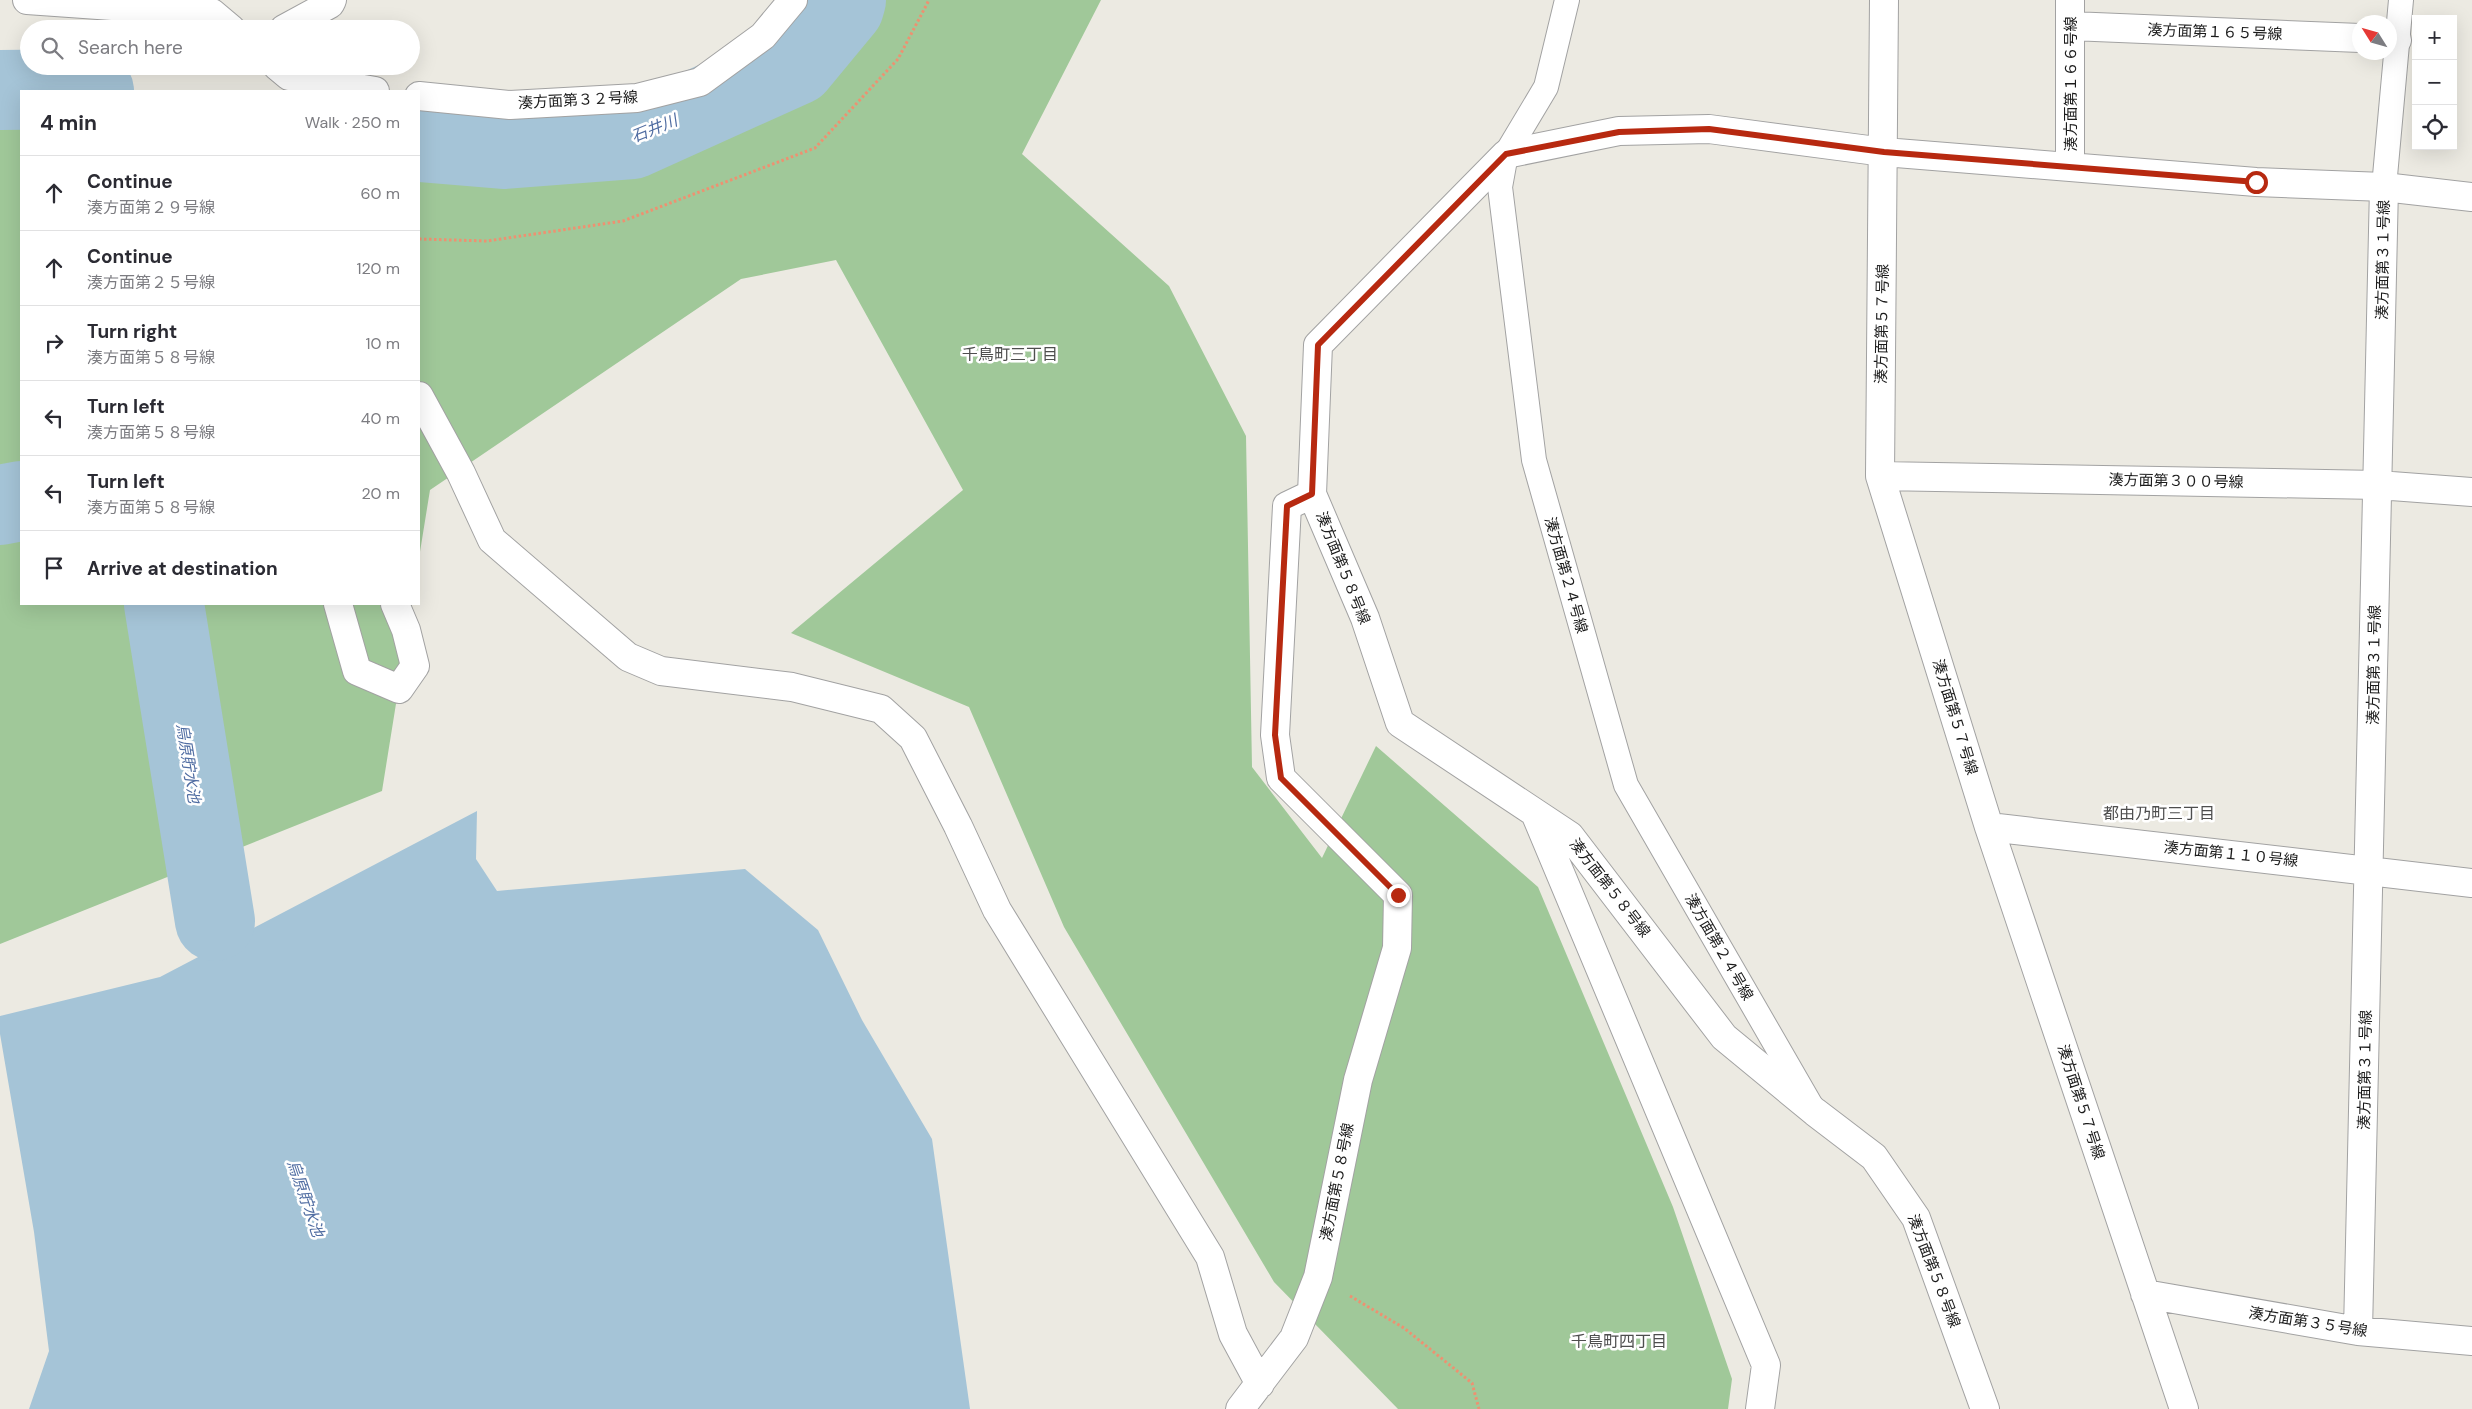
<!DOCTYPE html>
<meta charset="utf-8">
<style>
:root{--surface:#fff;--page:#f7f7f7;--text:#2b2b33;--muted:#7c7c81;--line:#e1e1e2}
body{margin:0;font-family:"DM Sans","Noto Sans JP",sans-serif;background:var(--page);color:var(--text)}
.controls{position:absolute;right:15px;top:15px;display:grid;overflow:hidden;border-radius:0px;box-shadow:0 5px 20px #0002}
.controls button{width:45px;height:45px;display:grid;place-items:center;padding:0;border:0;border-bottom:1px solid var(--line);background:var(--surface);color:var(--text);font:25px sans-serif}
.compass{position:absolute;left:2352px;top:15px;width:45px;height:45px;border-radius:50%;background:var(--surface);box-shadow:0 5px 20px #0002;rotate:307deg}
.stop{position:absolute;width:15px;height:15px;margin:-11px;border:4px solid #b72910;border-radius:50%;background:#fff}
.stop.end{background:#b72910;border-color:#fff;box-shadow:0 1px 5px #0008}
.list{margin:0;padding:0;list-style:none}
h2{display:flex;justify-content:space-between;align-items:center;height:65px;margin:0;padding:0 20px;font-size:21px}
h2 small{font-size:16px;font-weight:400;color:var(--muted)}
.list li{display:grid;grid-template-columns:32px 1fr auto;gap:15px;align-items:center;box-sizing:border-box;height:75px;padding:0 20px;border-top:1px solid var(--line)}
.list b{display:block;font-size:19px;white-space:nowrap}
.list p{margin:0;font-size:16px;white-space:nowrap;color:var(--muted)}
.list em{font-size:16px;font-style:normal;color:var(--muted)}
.icon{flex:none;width:28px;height:28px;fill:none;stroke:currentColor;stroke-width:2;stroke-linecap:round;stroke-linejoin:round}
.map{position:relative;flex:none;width:2472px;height:1409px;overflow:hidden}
.search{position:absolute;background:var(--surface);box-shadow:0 5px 20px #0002;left:20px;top:20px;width:400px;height:55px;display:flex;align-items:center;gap:12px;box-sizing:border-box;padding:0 18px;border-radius:28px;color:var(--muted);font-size:19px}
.panel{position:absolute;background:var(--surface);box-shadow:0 5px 20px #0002;left:20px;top:90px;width:400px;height:515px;border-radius:0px}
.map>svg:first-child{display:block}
</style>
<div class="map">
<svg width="2472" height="1409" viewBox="0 0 2472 1409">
<rect width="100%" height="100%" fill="#eceae2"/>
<path fill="#a0c899" d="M843,0H1101L1022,154L1169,286L1246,436L1252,767L1322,858L1376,746L1538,887L1673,1207L1732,1379L1728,1409H1398L1274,1282L1064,927L969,707L791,633L963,490L836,260L741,279L430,490L419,558V167L631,142L797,68Z
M0,76L29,91H21V604H412L382,791L0,944Z"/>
<path fill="#a5c4d7" d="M477,811L476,859L497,891L745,869L818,930L862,1020L932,1139L970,1409H29L49,1351L34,1232L0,1034V1016L160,977Z"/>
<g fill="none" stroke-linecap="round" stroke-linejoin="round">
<path stroke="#a5c4d7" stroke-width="80" d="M0,90L87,89L94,91
M419,142L503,149L632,139L796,65L844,7L846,0
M0,505L21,501
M164,604L215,921"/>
<defs>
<path id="service" d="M1567,0L1546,87L1506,154L1500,187L1534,460L1626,785L1810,1104
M2384,187L2401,0"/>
<path id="minor" d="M27,0L212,13L231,29
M1884,0L1880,476L1989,827L2184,1409
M2070,0V167
M2071,26L2360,38
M284,29L330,4L332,0
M2390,39L2397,40
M277,66L289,76L375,91
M419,96L510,105L637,98L700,82L763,36L793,0
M419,396L461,473L492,540L628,657L661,671L792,687L881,709L913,738L958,826L997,910L1210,1257L1233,1334L1260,1384
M1880,476L2378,485L2472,492
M1312,494L1318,345L1506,154L1619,131L1709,129L1884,152L2256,182L2384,187L2472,197
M338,604L357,671L399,689L415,666L406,630L395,604
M1535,813L1766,1365L1760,1409
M1989,827L2472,883
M2145,1294L2358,1331L2472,1341
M2358,1331L2384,187
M1240,1409L1294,1338L1318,1277L1358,1080L1397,948L1398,895L1281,778L1275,735L1287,506L1312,494L1365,618L1400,723L1570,836L1724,1037L1815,1112L1874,1157L1916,1218L1985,1409"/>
</defs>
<use href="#service" stroke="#a2a2a2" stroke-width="26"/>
<use href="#minor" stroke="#a2a2a2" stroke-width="30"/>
<path stroke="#ee9171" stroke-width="3" stroke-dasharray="2.5 2.5" stroke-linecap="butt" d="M419,239L487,241L623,221L815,148L898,59L929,0
M1350,1296L1404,1328L1472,1383L1479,1409"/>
<use href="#service" stroke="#fff" stroke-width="24"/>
<use href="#minor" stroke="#fff" stroke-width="28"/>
</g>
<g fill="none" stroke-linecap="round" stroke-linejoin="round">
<path stroke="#b72910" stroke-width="6" d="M1398,895L1281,778L1275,735L1287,506L1312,494L1318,345L1506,154L1619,132L1709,129L1884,152L2256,182"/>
</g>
<g text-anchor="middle" stroke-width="5" stroke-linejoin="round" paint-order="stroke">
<g font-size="15" fill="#1b1b1b" stroke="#fff">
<text transform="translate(2215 32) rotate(2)" y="5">湊方面第１６５号線</text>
<text transform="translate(2071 84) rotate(-90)" y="5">湊方面第１６６号線</text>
<text transform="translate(578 100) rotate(-3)" y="5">湊方面第３２号線</text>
<text transform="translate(2383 260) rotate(-89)" y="5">湊方面第３１号線</text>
<text transform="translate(1882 324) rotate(-89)" y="5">湊方面第５７号線</text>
<text transform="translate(2176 481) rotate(1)" y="5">湊方面第３００号線</text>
<text transform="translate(1343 568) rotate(68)" y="5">湊方面第５８号線</text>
<text transform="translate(1566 575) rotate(74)" y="5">湊方面第２４号線</text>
<text transform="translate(2374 665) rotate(-89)" y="5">湊方面第３１号線</text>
<text transform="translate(1955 717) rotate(73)" y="5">湊方面第５７号線</text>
<text transform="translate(2231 854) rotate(6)" y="5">湊方面第１１０号線</text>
<text transform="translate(1610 888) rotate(52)" y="5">湊方面第５８号線</text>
<text transform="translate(1719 947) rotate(60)" y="5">湊方面第２４号線</text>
<text transform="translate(2365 1070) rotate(-89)" y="5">湊方面第３１号線</text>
<text transform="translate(2081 1102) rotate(72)" y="5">湊方面第５７号線</text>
<text transform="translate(1337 1182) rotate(-79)" y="5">湊方面第５８号線</text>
<text transform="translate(1934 1271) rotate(69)" y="5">湊方面第５８号線</text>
<text transform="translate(2308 1322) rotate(9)" y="5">湊方面第３５号線</text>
</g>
<g font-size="16" font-style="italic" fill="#506da2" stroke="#fff">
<text transform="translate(654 128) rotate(-22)" y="6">石井川</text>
<text transform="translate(189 763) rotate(81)" y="6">烏原貯水池</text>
<text transform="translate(306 1198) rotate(71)" y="6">烏原貯水池</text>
</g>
<g font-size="16" fill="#4e4e4e" stroke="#fff">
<text x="1010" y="360">千鳥町三丁目</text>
<text x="2159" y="819">都由乃町三丁目</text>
<text x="1619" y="1347">千鳥町四丁目</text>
</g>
</g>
</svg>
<div class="controls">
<button>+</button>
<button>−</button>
<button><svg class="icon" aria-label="locate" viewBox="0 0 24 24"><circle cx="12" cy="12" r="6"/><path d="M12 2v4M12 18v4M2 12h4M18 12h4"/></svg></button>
</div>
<svg class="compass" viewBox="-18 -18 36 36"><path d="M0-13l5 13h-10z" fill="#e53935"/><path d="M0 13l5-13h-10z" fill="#7c7c81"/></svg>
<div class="stop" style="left:2256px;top:182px"></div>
<div class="stop end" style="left:1398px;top:895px"></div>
<div class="search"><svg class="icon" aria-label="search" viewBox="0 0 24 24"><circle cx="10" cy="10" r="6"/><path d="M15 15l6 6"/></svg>Search here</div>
<section class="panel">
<h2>4 min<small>Walk · 250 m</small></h2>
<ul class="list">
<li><svg class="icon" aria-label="ahead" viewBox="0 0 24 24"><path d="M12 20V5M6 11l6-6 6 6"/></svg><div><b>Continue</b><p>湊方面第２９号線</p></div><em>60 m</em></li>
<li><svg class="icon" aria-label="ahead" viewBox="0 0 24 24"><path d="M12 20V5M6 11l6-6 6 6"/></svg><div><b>Continue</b><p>湊方面第２５号線</p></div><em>120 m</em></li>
<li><svg class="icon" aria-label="right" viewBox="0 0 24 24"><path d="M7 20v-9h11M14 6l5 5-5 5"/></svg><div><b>Turn right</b><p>湊方面第５８号線</p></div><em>10 m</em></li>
<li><svg class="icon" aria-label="left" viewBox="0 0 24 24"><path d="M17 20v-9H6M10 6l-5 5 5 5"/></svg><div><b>Turn left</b><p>湊方面第５８号線</p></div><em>40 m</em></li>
<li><svg class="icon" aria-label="left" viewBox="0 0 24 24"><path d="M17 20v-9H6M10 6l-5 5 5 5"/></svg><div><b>Turn left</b><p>湊方面第５８号線</p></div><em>20 m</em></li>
<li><svg class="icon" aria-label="arrive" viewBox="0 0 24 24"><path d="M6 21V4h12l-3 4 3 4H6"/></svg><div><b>Arrive at destination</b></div></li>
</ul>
</section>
</div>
